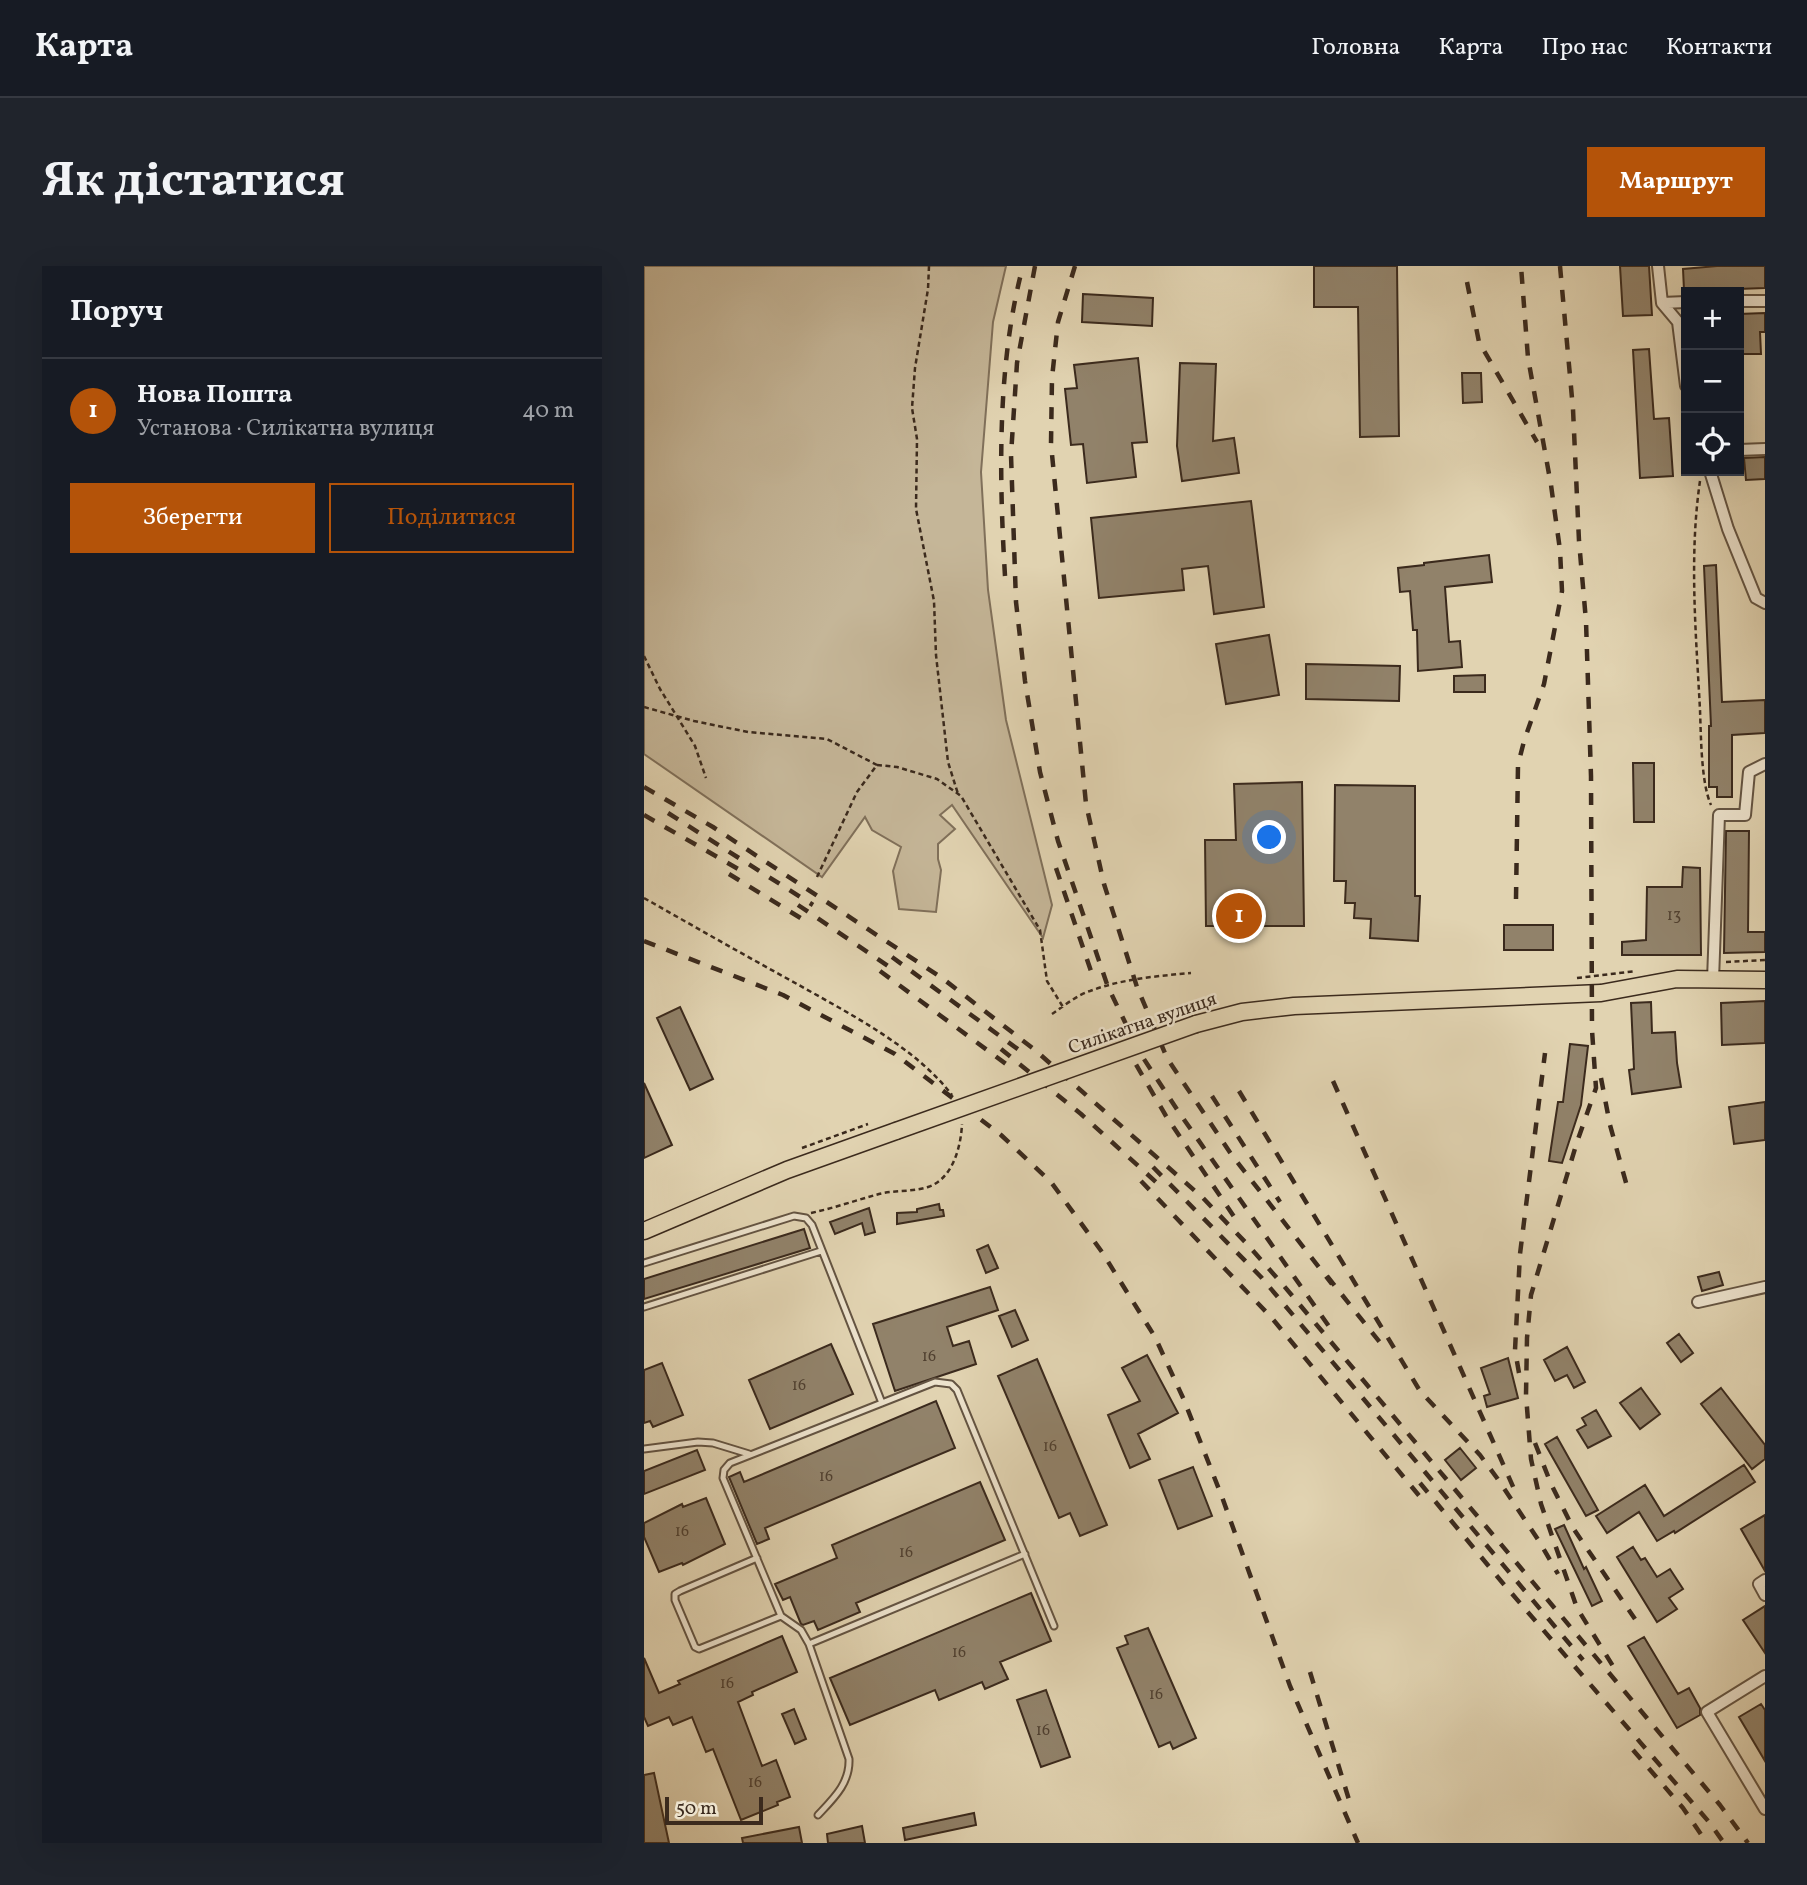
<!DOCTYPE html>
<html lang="uk">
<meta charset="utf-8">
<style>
:root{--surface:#171b24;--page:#20242c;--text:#f1f3f6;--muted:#9ea1a6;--line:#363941;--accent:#b45309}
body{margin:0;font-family:Vollkorn,serif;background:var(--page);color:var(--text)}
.controls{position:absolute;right:21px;top:21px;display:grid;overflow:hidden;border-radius:0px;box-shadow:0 7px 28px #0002}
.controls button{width:63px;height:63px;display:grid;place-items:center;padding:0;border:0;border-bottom:2px solid var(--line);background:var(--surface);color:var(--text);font:35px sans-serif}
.scale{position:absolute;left:21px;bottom:18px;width:98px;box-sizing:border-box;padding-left:7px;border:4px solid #3b2a1d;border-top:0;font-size:19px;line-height:24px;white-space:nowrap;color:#3b2a1d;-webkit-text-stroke:5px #ece2cc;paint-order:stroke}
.you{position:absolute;left:626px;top:572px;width:24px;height:24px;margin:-18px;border:5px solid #fff;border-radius:50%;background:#1a73e8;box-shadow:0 0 0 10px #1a73e833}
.badge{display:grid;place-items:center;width:46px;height:46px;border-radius:50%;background:var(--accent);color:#fff;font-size:23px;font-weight:700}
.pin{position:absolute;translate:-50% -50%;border:4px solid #fff;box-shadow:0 2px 7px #0006}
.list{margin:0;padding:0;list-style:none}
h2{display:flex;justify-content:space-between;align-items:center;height:91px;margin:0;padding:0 28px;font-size:30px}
h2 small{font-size:23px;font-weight:400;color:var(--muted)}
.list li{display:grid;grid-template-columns:46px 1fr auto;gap:21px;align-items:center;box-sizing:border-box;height:105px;padding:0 28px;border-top:2px solid var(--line)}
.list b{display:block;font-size:26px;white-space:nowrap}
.list p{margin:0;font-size:23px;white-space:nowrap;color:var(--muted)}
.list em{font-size:23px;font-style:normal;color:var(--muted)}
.actions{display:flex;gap:14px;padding:21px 28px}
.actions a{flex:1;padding:16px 0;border:2px solid var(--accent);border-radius:0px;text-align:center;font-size:24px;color:var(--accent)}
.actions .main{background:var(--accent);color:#fff}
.icon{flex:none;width:38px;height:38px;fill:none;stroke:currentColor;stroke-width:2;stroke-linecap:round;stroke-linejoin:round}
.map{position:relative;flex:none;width:1121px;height:1577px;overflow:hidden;border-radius:0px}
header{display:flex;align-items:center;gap:42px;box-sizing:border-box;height:98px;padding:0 35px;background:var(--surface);border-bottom:2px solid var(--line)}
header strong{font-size:33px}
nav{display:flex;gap:38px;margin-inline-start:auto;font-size:24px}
.intro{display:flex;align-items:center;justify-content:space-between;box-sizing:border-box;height:168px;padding:0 42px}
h1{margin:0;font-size:49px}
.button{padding:18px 32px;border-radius:0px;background:var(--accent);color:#fff;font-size:24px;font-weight:700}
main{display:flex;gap:42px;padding:0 42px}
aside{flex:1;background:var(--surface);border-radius:0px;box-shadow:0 7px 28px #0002}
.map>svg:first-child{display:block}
</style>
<header>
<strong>Карта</strong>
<nav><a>Головна</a><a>Карта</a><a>Про нас</a><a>Контакти</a></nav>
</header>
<div class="intro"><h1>Як дістатися</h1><a class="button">Маршрут</a></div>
<main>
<aside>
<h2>Поруч<small></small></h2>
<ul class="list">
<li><span class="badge">1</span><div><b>Нова Пошта</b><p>Установа · Силікатна вулиця</p></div><em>40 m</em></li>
</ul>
<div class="actions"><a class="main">Зберегти</a><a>Поділитися</a></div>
</aside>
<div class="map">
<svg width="1121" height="1577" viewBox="0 0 1121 1577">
<rect width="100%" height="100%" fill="#e1d3b1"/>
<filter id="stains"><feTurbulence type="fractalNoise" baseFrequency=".00286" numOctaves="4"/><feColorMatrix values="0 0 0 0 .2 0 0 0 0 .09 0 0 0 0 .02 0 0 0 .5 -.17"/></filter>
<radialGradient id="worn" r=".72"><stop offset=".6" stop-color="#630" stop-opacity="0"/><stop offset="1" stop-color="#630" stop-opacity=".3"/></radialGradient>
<path fill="#c5b698" stroke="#80705a" stroke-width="2" d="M0,0H362L349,56L337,206L344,324L362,454L408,639L399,672L308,539L296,549L311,563L294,578V593L297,604L292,646L255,643L249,605L257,581L228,564L221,551L178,611L0,488Z"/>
<path fill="#91826a" stroke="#3b2a1d" stroke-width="2" d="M670,0H753L755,170L716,171L714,41H670Z
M976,0H1005L1008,49L979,50Z
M1073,0H1121V22L1094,23V25L1040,24L1039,3Z
M439,28L509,32L508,60L438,56Z
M1121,47V66H1116L1117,88H1097L1095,48Z
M1005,83L1010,153L1025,152L1029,210L996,212L989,84Z
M494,92L503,176L488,177L492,211L443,217L439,178L427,179L421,123L433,122L430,99Z
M536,97L572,98L569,175L590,172L595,207L538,215L533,180Z
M818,107H837L838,136L819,137Z
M1121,191V213L1102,214L1100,192Z
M607,235L620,341L570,348L564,300L538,303L540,324L455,332L447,252Z
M845,289L848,316L801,321L805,376L816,375L818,401L774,405L773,364H769L766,325L756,326L754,302L780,299V297Z
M1072,299L1078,436L1121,434V467L1088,469V531H1073V521H1065V460H1067L1060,300Z
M625,369L635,429L582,438L572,378Z
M662,398L756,400L755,435L662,433Z
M841,409V426H810V410Z
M989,497H1010V556H990Z
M658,516L660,660H562L561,574H592L590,518Z
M691,519L771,520V630H776L774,675L726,672L727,653L710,652L711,637H701L702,615H690Z
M1082,565H1105L1104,666H1121V686L1080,687Z
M1039,601L1056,602L1057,689H978V676L1002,674L1003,621H1038Z
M860,659H909V684H860Z
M1121,735V777L1078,779L1077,737Z
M1007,736L1008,767L1031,766L1033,797L1037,821L988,828L985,804L990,803L987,737Z
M36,741L69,813L46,824L13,752Z
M926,778L944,780L937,839L918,897L905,895L914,836H919Z
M0,817L28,879L0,892Z
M1121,836V874L1090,878L1085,841Z
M295,938L296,944H299L300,950L253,958V947L273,946V943Z
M225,942L231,966L221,969L218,957L191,968L186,956Z
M160,963L166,982L0,1033V1013Z
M344,979L354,1002L342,1007L333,984Z
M1075,1006L1079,1019L1058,1025L1054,1011Z
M346,1021L354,1044L303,1061L309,1080L325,1075L332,1098L251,1125L229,1058Z
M371,1044L384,1074L368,1081L355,1050Z
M1035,1068L1049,1087L1037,1096L1023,1077Z
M187,1078L209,1128L126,1163L105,1114Z
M923,1081L941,1116L930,1122L923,1109L911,1115L900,1094Z
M503,1089L534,1147L494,1168L506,1193L486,1202L464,1149L496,1135L478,1102Z
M864,1092L874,1132L843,1141L840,1130L846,1128L837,1102Z
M393,1093L463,1259L436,1270L426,1247L415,1252L354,1110Z
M18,1097L39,1149L9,1161L6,1155L0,1157V1104Z
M997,1122L1016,1148L996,1163L976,1137Z
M1077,1122L1121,1179V1193L1108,1203L1057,1138Z
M292,1135L311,1182L121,1262L125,1273L113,1278L85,1211L96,1206L100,1216Z
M952,1144L967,1170L944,1182L933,1164L942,1159L938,1152Z
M913,1171L954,1244L942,1250L901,1178Z
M816,1182L832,1202L817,1214L801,1194Z
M53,1184L61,1204L0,1228V1205Z
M1100,1199L1111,1216L1031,1267L1030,1265L1013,1275L995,1246L963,1267L952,1250L1001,1219L1020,1250Z
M549,1201L568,1250L534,1263L515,1214Z
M336,1216L361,1274L212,1337L216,1346L174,1364L170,1355L159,1359L157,1358L146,1331L139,1334L131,1318L193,1292L188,1279Z
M62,1232L81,1278L39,1299L38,1297L15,1306L0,1271V1257L38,1238L39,1241Z
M1121,1249V1305L1097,1263Z
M920,1259L940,1303L942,1301L958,1335L948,1340L911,1263Z
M989,1281L997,1294L1001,1292L1013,1311L1026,1303L1039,1323L1025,1332L1033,1343L1013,1356L973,1291Z
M387,1327L407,1375L356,1396L364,1413L341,1423L338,1416L295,1434L291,1424L206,1459L186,1412Z
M1121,1340V1387L1099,1354Z
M504,1362L552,1472L529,1483L526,1476L515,1481L473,1382L484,1378L481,1370Z
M138,1370L153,1406L108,1426L109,1429L94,1436L118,1500L132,1494L146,1531L133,1536L134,1539L97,1554L69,1483L62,1486L48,1451L29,1459L25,1451L4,1460L0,1451V1392L15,1427L36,1418L34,1415Z
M1000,1371L1034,1428L1045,1422L1056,1442V1449L1033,1462L984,1380Z
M402,1424L426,1491L397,1501L373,1434Z
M1117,1438L1121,1444V1495L1095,1451Z
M150,1443L162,1473L151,1478L138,1448Z
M10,1507L25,1577H0V1509Z
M330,1547L332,1559L261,1574L259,1562Z
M218,1560L221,1577H184L183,1568Z
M155,1561L158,1577H99L98,1572Z"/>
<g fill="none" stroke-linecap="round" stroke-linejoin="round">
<defs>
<path id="lane" d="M0,997L150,950L162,952L168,959L238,1137
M0,1041L177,985
M0,1183L54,1176L69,1177L105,1188
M113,1292L36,1325L31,1328V1334L51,1381L55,1383L137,1350
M165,1378L381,1288
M174,1549C190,1532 206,1517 205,1493L165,1378L157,1364L137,1350L79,1212L80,1204L86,1197L291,1116L307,1118L313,1124L410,1360"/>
<path id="street" d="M1014,0L1018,37L1034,56L1042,120
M1095,35H1121
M1018,37L1042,36
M1095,184L1121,183
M1066,205L1084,263L1112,332L1121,337
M1069,714L1075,549H1101L1105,506L1121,498
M1054,1036L1121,1021
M1121,1314L1115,1318L1121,1329
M1121,1410L1063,1446L1121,1543"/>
<path id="primary" d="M552,758L598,746L650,740L957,727L1033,713L1121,714
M0,965L143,904L252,865"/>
</defs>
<use href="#lane" stroke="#645442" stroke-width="9"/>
<use href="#street" stroke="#645442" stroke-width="14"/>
<use href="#primary" stroke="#3b2a1d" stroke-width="19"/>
<path stroke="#3b2a1d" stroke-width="2.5" stroke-dasharray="5 3.5" stroke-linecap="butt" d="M285,0L284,23L271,102L268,142L273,173L272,243L290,335L292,389L304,496L314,528
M1056,215C1045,290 1052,368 1056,444C1057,469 1057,517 1067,539
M0,390L16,423L51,480L62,512
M0,441L50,455L104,466L183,473L233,499
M173,611L213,526L233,499L253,501L293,513L317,530L396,664L403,715L419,741
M0,632C51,661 102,690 153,718C206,748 271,781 308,829
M1082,696L1121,694
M933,712L992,705
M408,748C420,740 433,729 446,725C478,713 513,710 547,707
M158,882L224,858
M167,947C190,942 213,934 235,928C251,924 269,926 284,921C309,913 317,880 318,858"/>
<use href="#lane" stroke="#ece2cc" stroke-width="5"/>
<use href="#street" stroke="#ece2cc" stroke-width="10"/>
<use href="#primary" stroke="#e1d3b1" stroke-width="16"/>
<path stroke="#3b2a1d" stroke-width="4.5" stroke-dasharray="12 12" stroke-linecap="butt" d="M391,0L373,97L367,189L372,336L381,415L396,506L414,575L464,721L496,787L534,845L691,1069
M431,0L414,56L408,112L407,178L442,538L460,618L493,721L523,792L587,888L688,1018
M916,0L929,143L935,275L942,355L947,510L948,764L952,822L933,876L887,1029L883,1072L882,1129L887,1193L897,1238L933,1342L972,1405
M823,16L835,76L893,176
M361,310C355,210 353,97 379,0
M0,521L69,561L298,712L391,784L559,932L603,978L640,1020L1076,1539L1104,1577
M24,547L169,639
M0,549L103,608
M412,602L449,711
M85,608L163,656
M872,633L874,499L880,475L900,418L918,325L916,284L907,219L884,92L877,0
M154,639L253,706
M0,675L139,729L251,788L357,869L407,916L458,986L511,1071L540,1134L578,1231L646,1420L714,1577
M248,691L375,784
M236,705L362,798
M480,778L522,850L595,958
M357,783L437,848L513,917
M957,812L966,859L984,924
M689,815L871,1225
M595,825L776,1125L836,1189L853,1212L895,1275L914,1308
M568,830L636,936
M509,901L617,1011L939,1394
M497,915L627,1051L777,1232
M683,1010L742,1084
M875,1107L871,1084L876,988L901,787
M891,1177L907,1218L929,1262L991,1353
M776,1217L857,1315L1065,1556L1080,1577
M666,1406L706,1537
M989,1484L1039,1542L1063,1577"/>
<defs>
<path id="primary-bridge" d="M252,865L552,758"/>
</defs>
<use href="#primary-bridge" stroke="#3b2a1d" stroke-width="19" stroke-linecap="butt"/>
<use href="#primary-bridge" stroke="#e1d3b1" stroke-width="16"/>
</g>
<g text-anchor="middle" stroke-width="5" stroke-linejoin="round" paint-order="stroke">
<g font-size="16" fill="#504030">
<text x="1030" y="654">13</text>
<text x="285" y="1095">16</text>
<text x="155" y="1124">16</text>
<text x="406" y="1185">16</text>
<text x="182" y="1215">16</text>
<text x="38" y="1270">16</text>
<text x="262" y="1291">16</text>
<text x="315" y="1391">16</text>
<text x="83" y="1422">16</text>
<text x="512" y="1433">16</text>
<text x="399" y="1469">16</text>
<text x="111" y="1521">16</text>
</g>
<g font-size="19" fill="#3b2a1d" stroke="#ece2cc">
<text transform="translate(498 756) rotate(-19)" y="7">Силікатна вулиця</text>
</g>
</g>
<rect width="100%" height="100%" filter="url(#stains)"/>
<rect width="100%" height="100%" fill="url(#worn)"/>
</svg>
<div class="controls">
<button>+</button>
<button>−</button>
<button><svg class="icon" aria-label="locate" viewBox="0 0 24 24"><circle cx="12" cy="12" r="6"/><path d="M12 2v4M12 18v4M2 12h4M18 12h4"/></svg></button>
</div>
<div class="scale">50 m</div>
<div class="you"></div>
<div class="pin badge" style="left:595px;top:650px">1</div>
</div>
</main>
